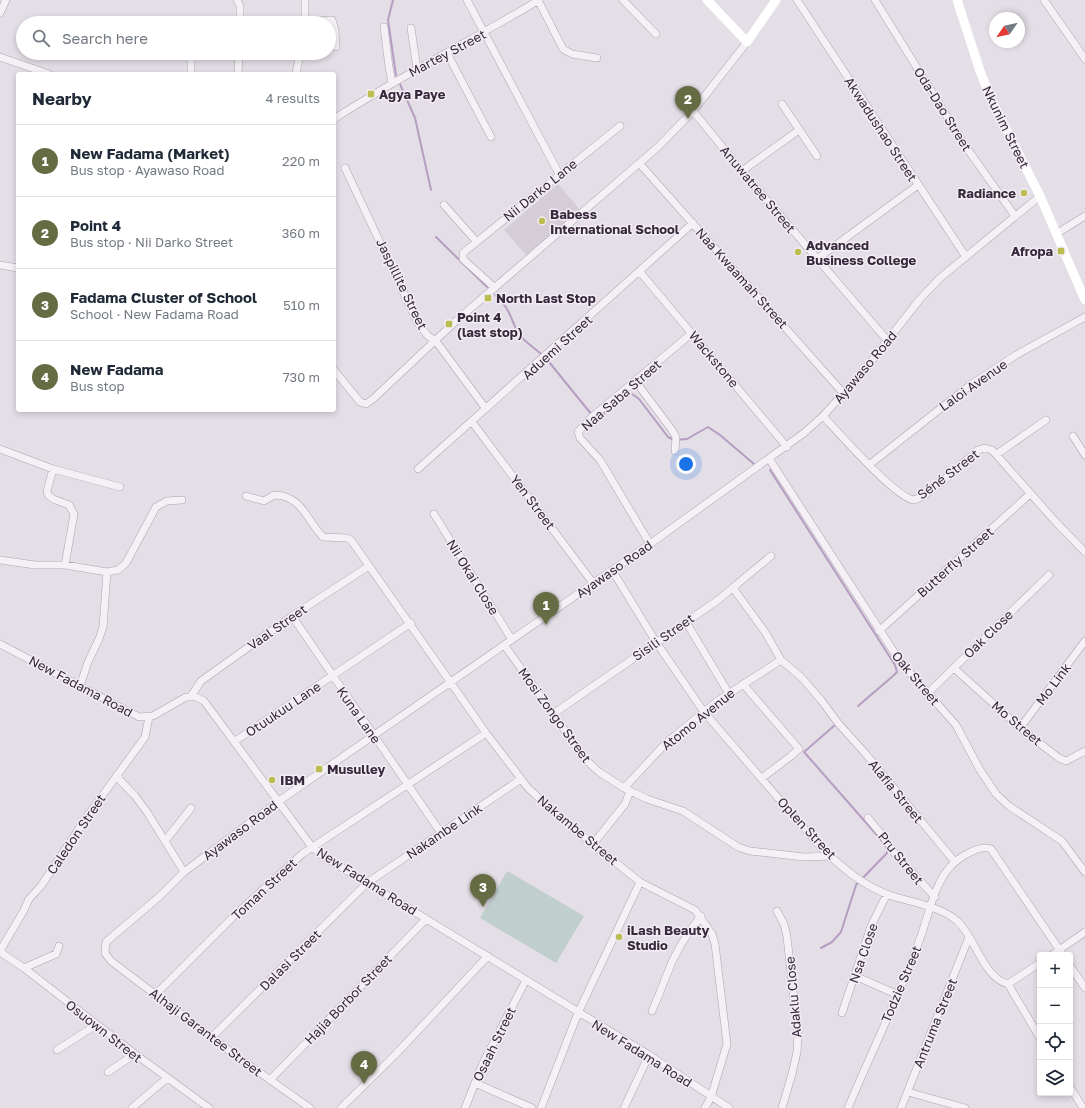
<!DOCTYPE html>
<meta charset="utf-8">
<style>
:root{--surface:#fff;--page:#f6f6f7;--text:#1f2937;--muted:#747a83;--line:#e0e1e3;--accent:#656c43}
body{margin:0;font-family:"Golos Text",sans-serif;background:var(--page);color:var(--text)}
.controls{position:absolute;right:12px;bottom:12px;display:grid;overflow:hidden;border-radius:4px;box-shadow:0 2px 6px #0003}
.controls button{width:36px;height:36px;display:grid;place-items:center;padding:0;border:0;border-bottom:1px solid var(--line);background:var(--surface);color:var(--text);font:20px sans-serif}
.compass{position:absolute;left:989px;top:12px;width:36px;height:36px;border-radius:50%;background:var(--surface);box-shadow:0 2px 6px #0003;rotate:236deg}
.you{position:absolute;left:686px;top:464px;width:14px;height:14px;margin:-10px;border:3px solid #fff;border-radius:50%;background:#1a73e8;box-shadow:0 0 0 6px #1a73e833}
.badge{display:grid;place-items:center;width:26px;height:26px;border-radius:50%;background:var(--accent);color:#fff;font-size:13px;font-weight:700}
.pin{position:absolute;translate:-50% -33px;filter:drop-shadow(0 1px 2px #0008)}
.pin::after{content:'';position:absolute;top:21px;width:14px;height:12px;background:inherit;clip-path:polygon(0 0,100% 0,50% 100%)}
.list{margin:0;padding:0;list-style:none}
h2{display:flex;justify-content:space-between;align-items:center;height:52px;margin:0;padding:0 16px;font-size:17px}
h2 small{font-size:13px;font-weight:400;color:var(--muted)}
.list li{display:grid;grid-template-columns:26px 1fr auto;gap:12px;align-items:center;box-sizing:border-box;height:72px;padding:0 16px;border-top:1px solid var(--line)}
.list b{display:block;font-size:15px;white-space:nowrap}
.list p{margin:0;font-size:13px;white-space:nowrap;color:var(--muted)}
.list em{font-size:13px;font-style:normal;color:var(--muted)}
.icon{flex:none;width:22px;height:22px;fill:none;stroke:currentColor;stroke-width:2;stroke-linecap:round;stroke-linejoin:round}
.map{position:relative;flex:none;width:1085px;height:1108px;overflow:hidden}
.search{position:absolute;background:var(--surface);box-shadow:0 2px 6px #0003;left:16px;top:16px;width:320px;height:44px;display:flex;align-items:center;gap:10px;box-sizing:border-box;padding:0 14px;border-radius:22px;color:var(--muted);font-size:15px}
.panel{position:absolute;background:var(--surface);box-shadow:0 2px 6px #0003;left:16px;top:72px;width:320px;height:340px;border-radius:4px}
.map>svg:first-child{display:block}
</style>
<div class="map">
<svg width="1085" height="1108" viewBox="0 0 1085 1108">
<rect width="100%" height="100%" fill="#e4dee6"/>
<path fill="#d4cdd7" d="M558,184L581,211L528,257L504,230Z"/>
<path fill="#c0cfce" d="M507,871L584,916L556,963L480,918Z"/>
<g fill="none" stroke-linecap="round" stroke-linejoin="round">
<path stroke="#b69dc2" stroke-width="2" d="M393,0L388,20L396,75
M400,84L415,118L431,190
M436,237L487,287
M495,295C511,310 509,315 518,333C523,341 535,348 542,355
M549,362L592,415
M596,417L602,415L628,394H632L639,399L668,437L674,440L687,439L708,427L720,435L754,464
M770,470L895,665L897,672L893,676L858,706
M821,948L832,942L841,932L856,885L887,853V849L883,842L804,752L835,725"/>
<defs>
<path id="street" d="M237,0L240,6V23
M305,0V23
M467,0L559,174
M538,0L563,49L572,54L597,58
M623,0L656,34
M797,0L966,257
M875,0L966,147L1015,216
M1044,0L1085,59
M0,13L6,0
M305,22L332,20L335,30L336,47
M384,27L389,67L392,83
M411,28L417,69
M447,53L491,137
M191,56V74
M0,57L49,74
M238,74L239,53
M296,74L300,53
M782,104L817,156
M693,111L742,171L887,340
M334,119C400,76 471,41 539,0
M640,164L844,394
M345,168L418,323L428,336L435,340L486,409
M742,171L799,130
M444,205L476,241
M1056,234L1085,216
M817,259L918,185
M0,265L18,268
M640,272L787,447
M495,288L463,259V253L620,126
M334,370L360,402L366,404L373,399L457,320L658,147L693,111L747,42
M636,382L672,430L676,437L675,451
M823,416C840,434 892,494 913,500C927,498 965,461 978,450L985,448L992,450L1054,520L1085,552
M472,422L593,583
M1073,436L1085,455
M0,449L53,469L120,487
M997,454L1046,420
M770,460L892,649L903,665L956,725L980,770L996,794L1009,806L1062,841L1085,872
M869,465L969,386L1016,355L1085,317
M53,469L47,491L48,495L53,499L69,505L74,514L65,565
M418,469L693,223
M246,496L264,501L274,495C302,495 307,521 323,537L347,538L351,540L486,733L528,788L564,821L640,882L695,910L712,934L715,944L727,1044L711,1097L705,1108
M434,514L512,640
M650,544L600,460L580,438L578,432L592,417L692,333
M0,560L35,565H65L107,572L118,570L126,563L156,507L167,501L182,500
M612,570L656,642L704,712L817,843C836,863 862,885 889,895C909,902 941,906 957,921C975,936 983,978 1008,984L1040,1038
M733,588L765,632L781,660L802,678L821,700L838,723L865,753L955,862
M292,616L441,833
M686,622L728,692
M879,631L1030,494
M0,644L139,717L153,716L186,697H196L204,701L312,847L323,856L649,1055L729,1108
M505,646L585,759L599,772L624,788L647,799L683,811L738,847L750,851L804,857L831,856
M954,668L1020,728L1059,758L1066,761L1085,751
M743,684L799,749L791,756L762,778
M80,686L88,662L99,639L103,627L107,572
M927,694L1049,575
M191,696L201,681L292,616L369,566
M553,714L718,600L771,556
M1020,728L1085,641
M235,741L411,623
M116,776L135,796L147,812L184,872
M624,788L666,743L716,702L781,660
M868,818L883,836L895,854L935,897
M165,841L191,808
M593,844L625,804L630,791
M777,911L784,924L787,937L798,1035L797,1052L792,1074L782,1108
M0,951L23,912L29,899L41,886L86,818L145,737L149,717
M0,952L24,968L135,1054L209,1108
M1052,955L1085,932
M1070,966L1085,988
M24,968L56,954L59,946
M855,976L896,994
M1008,984L1040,963
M155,995L236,914L302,854L486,733
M652,1011C657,1000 661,990 665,979C673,957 686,934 701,916
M842,1013L871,926L887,894
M212,1037L367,883L521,779
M57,1050L96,1025
M108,1072L135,1054
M270,1080L426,919
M475,1083L532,1108
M1070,1087L1083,1108
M908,1092L965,1108
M132,1108L167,1078
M310,1108L239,1058L111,961L105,953L106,942L160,896L184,872L279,801L650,544L804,433L823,416L862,373L920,299L940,278L1040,196
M341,1108L395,1055L488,956
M465,1108L483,1063L526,980
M541,1108L578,1013L640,882
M624,1108L649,1055
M848,1108C872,1051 900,994 921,936C928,916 935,882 951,866C958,858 980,844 991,849L1063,955
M901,1108L969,937"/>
</defs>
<use href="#street" stroke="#ada4af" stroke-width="8"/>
<use href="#street" stroke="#f4f0f5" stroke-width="7"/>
<path stroke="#fff" stroke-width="9" d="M707,0L747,42L776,0
M957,0L980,71L991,99L1040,196L1085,300"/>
</g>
<g fill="#bbbd51" stroke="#f2edf4" stroke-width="1.5">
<rect x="367" y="90" width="8" height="8" rx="2"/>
<circle cx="1024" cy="193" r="4"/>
<circle cx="542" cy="221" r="4"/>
<rect x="1057" y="247" width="8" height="8" rx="2"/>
<circle cx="798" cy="252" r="4"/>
<rect x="484" y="294" width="8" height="8" rx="2"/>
<rect x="445" y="320" width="8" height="8" rx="2"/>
<rect x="315" y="765" width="8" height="8" rx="2"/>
<circle cx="272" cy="780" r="4"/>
<circle cx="619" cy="937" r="4"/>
</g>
<g text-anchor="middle" stroke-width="3" stroke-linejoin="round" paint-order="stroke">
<g font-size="13" fill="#37293b" stroke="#f2edf4">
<text transform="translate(447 53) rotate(-28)" y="5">Martey Street</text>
<text transform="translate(943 109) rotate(58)" y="5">Oda-Dao Street</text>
<text transform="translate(1006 127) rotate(64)" y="5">Nkunim Street</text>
<text transform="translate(881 129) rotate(57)" y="5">Akwadushao Street</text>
<text transform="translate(758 189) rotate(50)" y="5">Anuwatree Street</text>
<text transform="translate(540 190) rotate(-39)" y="5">Nii Darko Lane</text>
<text transform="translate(742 278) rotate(48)" y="5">Naa Kwaamah Street</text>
<text transform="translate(402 284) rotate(64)" y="5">Jaspillite Street</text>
<text transform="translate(557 347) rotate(-42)" y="5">Aduemi Street</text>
<text transform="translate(714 359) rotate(50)" y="5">Wackstone</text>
<text transform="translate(865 367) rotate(-50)" y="5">Ayawaso Road</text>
<text transform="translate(973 385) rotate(-35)" y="5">Laloi Avenue</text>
<text transform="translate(621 395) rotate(-41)" y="5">Naa Saba Street</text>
<text transform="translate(948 474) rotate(-37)" y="5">Séné Street</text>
<text transform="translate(533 502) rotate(53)" y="5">Yen Street</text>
<text transform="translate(955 562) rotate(-42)" y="5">Butterfly Street</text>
<text transform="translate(614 569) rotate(-35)" y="5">Ayawaso Road</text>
<text transform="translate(473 577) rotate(58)" y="5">Nii Okai Close</text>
<text transform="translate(277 627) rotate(-35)" y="5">Vaal Street</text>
<text transform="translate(988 634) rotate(-44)" y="5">Oak Close</text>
<text transform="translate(663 637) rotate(-35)" y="5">Sisili Street</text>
<text transform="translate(916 678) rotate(50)" y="5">Oak Street</text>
<text transform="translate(1053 684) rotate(-53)" y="5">Mo Link</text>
<text transform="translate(81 686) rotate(28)" y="5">New Fadama Road</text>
<text transform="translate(283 709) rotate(-34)" y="5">Otuukuu Lane</text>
<text transform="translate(359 715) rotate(55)" y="5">Kuna Lane</text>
<text transform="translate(555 715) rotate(54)" y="5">Mosi Zongo Street</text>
<text transform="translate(698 719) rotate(-39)" y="5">Atomo Avenue</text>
<text transform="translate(1017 723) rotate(40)" y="5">Mo Street</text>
<text transform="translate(896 791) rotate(51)" y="5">Alafia Street</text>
<text transform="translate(807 828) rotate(47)" y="5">Oplen Street</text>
<text transform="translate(240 830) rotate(-37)" y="5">Ayawaso Road</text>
<text transform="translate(578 830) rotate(40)" y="5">Nakambe Street</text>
<text transform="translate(444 831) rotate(-34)" y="5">Nakambe Link</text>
<text transform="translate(76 834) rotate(-56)" y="5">Caledon Street</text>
<text transform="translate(901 858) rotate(51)" y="5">Pru Street</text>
<text transform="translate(367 881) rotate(32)" y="5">New Fadama Road</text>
<text transform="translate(264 889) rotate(-43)" y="5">Toman Street</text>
<text transform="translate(863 953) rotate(-71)" y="5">Nsa Close</text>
<text transform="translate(290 960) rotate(-45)" y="5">Dalasi Street</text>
<text transform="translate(901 984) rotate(-67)" y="5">Todzie Street</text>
<text transform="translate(793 997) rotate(-95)" y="5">Adaklu Close</text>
<text transform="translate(348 999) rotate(-46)" y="5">Hajia Borbor Street</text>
<text transform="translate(935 1023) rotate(-68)" y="5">Antruma Street</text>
<text transform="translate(104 1031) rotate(38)" y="5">Osuown Street</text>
<text transform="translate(206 1032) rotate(37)" y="5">Alhaji Garantee Street</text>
<text transform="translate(494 1044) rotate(-64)" y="5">Osaah Street</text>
<text transform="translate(642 1053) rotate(32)" y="5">New Fadama Road</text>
</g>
<g font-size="13" font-weight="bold" fill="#37293b" stroke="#f2edf4" text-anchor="start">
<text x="379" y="99">Agya Paye</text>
<text x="1016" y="198" text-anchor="end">Radiance</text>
<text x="550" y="219">Babess<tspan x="550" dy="15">International School</tspan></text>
<text x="806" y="250">Advanced<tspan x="806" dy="15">Business College</tspan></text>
<text x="1053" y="256" text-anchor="end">Afropa</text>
<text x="496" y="303">North Last Stop</text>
<text x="457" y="322">Point 4<tspan x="457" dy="15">(last stop)</tspan></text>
<text x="327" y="774">Musulley</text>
<text x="280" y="785">IBM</text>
<text x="627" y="935">iLash Beauty<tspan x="627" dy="15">Studio</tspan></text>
</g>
</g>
</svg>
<div class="controls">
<button>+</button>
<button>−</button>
<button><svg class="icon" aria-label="locate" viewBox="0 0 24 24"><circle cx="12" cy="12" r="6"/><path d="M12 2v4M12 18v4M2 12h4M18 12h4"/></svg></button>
<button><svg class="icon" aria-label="layers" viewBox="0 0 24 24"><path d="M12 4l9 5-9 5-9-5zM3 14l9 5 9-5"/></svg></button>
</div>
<svg class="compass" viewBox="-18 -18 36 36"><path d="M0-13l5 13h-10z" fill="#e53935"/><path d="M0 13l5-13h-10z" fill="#747a83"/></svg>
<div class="you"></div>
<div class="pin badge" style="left:546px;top:625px">1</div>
<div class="pin badge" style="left:688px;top:119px">2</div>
<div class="pin badge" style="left:483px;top:907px">3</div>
<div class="pin badge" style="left:364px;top:1084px">4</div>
<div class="search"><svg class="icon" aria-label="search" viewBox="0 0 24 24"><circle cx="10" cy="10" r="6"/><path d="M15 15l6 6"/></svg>Search here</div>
<section class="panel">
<h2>Nearby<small>4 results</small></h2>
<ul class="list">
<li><span class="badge">1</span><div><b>New Fadama (Market)</b><p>Bus stop · Ayawaso Road</p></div><em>220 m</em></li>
<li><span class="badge">2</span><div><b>Point 4</b><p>Bus stop · Nii Darko Street</p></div><em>360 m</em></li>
<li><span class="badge">3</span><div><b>Fadama Cluster of School</b><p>School · New Fadama Road</p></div><em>510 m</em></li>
<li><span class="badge">4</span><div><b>New Fadama</b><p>Bus stop</p></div><em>730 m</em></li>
</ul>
</section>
</div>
